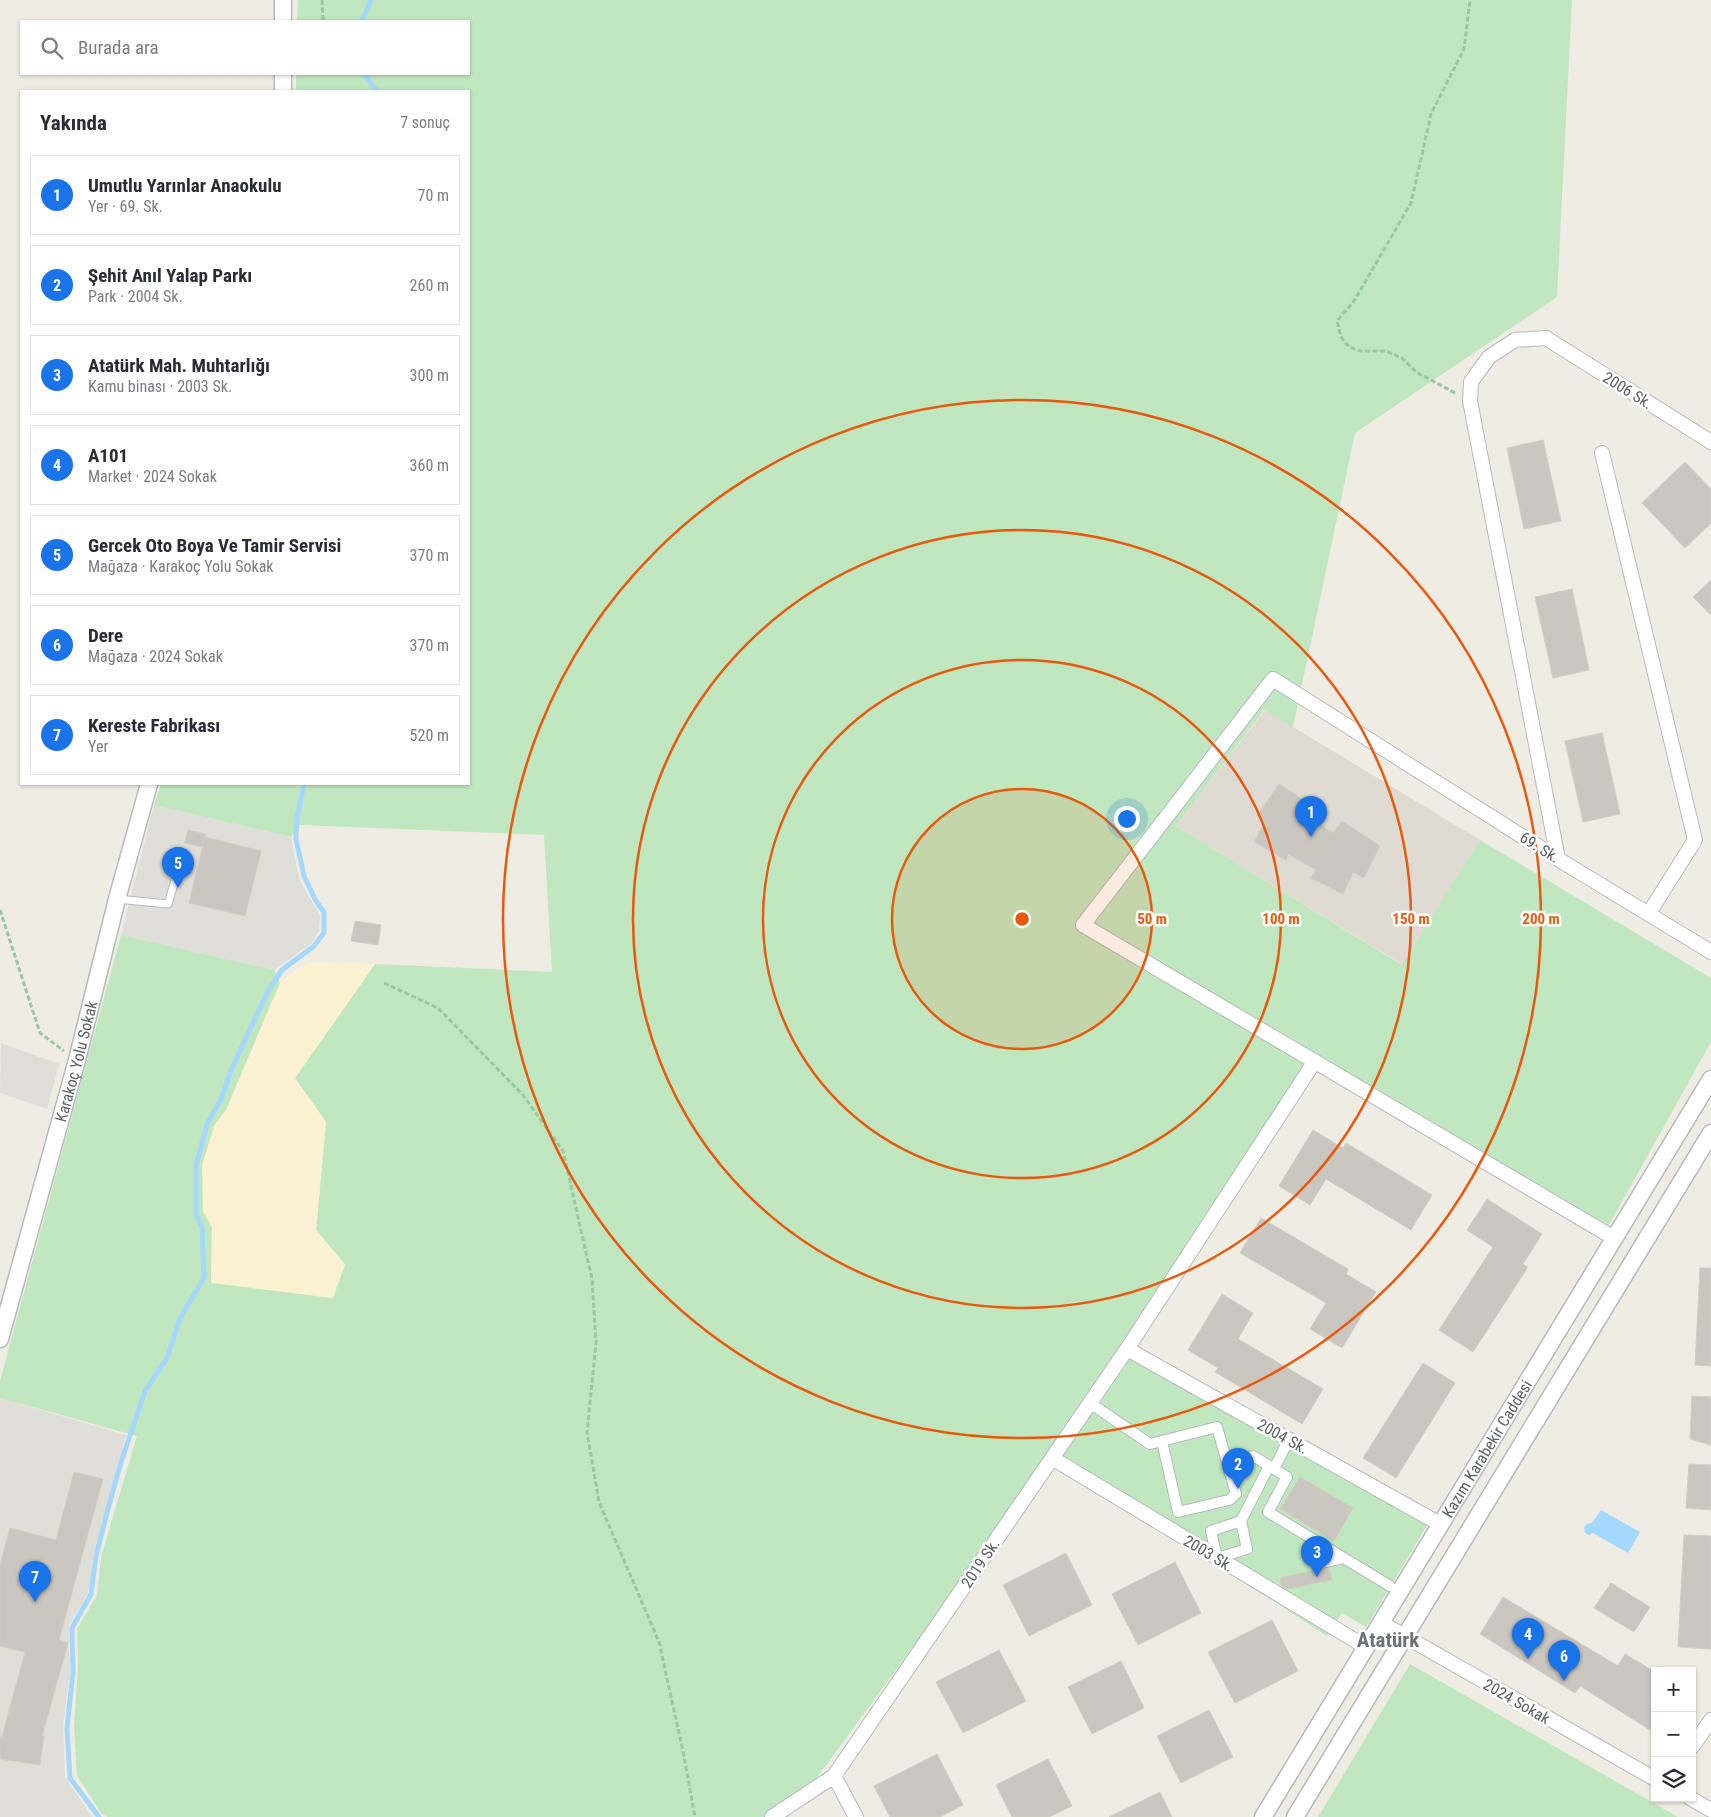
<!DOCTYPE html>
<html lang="tr">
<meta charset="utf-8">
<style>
:root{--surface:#fff;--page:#f2f2f3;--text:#2b2b33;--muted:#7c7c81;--line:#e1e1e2;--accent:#1a73e8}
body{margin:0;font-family:"Roboto Condensed",sans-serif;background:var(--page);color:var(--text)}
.controls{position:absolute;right:15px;bottom:15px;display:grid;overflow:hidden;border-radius:0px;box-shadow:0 1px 4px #0004}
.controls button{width:45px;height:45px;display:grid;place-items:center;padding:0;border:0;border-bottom:1px solid var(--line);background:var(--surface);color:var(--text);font:25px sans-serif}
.you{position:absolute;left:1126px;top:818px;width:18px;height:18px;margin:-12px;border:4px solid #fff;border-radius:50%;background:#1a73e8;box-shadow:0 0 0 8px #1a73e833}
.badge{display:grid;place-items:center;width:32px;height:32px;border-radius:50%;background:var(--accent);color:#fff;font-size:16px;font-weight:700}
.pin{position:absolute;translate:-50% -41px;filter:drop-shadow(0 1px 2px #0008)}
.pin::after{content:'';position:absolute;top:26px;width:18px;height:15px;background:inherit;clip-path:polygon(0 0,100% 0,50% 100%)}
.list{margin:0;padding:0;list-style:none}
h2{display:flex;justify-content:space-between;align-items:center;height:65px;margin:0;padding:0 20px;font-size:21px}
h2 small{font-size:16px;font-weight:400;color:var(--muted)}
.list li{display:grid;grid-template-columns:32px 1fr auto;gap:15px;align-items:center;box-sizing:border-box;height:80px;margin:0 10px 10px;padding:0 10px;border:1px solid var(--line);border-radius:0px}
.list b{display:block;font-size:19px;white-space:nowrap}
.list p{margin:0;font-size:16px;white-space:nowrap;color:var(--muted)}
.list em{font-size:16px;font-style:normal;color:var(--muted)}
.icon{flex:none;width:28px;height:28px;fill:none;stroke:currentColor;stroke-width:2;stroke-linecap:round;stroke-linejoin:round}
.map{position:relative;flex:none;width:1711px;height:1817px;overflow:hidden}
.search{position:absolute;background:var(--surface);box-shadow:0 1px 4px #0004;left:20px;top:20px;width:450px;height:55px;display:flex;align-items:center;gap:12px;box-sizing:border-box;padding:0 18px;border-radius:0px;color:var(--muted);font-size:19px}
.panel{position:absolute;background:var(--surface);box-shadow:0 1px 4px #0004;left:20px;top:90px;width:450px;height:695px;border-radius:0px}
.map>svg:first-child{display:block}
</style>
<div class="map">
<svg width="1711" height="1817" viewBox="0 0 1711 1817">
<rect width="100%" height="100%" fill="#efece4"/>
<path fill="#e0ded8" d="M154,805L291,837L299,879L320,916L319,931L311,944L274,970L121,935Z
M1,1043L59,1064L47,1109L0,1093Z
M0,1398L126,1435L94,1553L88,1593L69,1626L70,1674L63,1724L65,1777L92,1817H0Z"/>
<path fill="#dfdbd2" d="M1265,710L1480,840L1403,965L1176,826Z"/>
<path fill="#c0e7c0" d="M298,0H1572L1557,297L1355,433L1293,727L1264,710L1176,826L1402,965L1480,840L1711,978V1042L1605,1232L1315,1061L1127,1349L1431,1519L1366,1627L1342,1613L1327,1636L1052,1458L788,1817H108L102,1814L77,1776L74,1727L78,1668L77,1629L97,1595L101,1557L137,1436L0,1398V1381L121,935L274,970L280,983L226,1110L214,1126L203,1211L212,1227L211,1282L332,1298L345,1264L316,1230L326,1122L295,1078L375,964L552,972L544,835L300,825L291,837L154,805L161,784H469V91H296V74H469V21H297Z
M1410,1664L1678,1817H1318Z"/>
<path fill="#fbf1d3" d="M311,962L375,964L295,1078L326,1122L316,1230L345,1265L333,1298L211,1283L212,1227L203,1211L202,1165L214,1126L226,1110L280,983L296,969Z"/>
<path fill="#a4d8ff" d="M1601,1510L1640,1532L1628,1553L1593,1533L1589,1535L1585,1533L1584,1527L1587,1524L1592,1523Z"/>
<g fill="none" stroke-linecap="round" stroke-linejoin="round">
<path stroke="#a4d8ff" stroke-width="5" d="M362,21L371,0
M364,74L377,91
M99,1817L70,1778L67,1728L73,1672L72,1628L91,1594L96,1556L108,1509L121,1462L145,1391L167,1358L180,1318L204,1278L202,1227L196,1215V1166L207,1124L221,1099L232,1068L268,991L282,970L314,946L324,933V912L316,901L304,876L296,839L297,817L304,784"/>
</g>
<path fill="#cac7c1" stroke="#d4cec2" d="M1543,440L1561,521L1524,529L1507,448Z
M1685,462L1711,489V523L1685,548L1642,503Z
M1711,580V615L1693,597Z
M1572,589L1589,670L1553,678L1535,597Z
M1602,733L1620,814L1583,822L1565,741Z
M1279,784L1318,809L1313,820L1333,833L1342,821L1380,846L1364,878L1353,872L1343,894L1311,878L1316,870L1288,854L1286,860L1254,842L1264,823L1257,816Z
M188,830L206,834L205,837L261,851L245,916L189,903L204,841L202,847L185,843Z
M355,921L381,925L378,945L351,941Z
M1313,1130L1343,1148L1346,1143L1432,1195L1411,1230L1326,1179L1310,1205L1279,1186Z
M1487,1199L1542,1234L1523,1264L1528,1267L1473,1352L1439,1330L1493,1247L1467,1230Z
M1261,1218L1348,1269L1346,1274L1376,1292L1342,1348L1310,1329L1326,1303L1240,1253Z
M1700,1268H1711V1366L1695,1365Z
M1222,1294L1253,1313L1238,1339L1323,1389L1302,1424L1215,1372L1218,1368L1188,1350Z
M1423,1363L1455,1383L1396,1478L1363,1458Z
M1692,1396L1711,1397V1445L1690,1439Z
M1689,1464L1711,1465V1510L1686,1508Z
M74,1472L103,1479L59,1640L68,1643L42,1736H44L40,1765L0,1759V1736L2,1737L25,1652L0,1646V1564L10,1528L56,1540Z
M1300,1477L1353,1508L1334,1541L1280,1509Z
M1684,1535L1711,1536V1649L1678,1647Z
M1066,1553L1092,1605L1029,1636L1003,1585Z
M1175,1562L1201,1613L1138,1645L1112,1594Z
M1324,1568L1329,1569L1332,1580L1287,1589L1281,1586L1280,1578Z
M1611,1583L1650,1607L1634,1632L1594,1608Z
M1503,1597L1618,1666L1625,1654L1655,1672V1733L1580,1686L1575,1693L1480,1634Z
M1272,1620L1298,1671L1235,1703L1208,1652Z
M999,1650L1026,1701L963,1733L936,1682Z
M1121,1661L1144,1708L1092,1734L1068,1687Z
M1209,1710L1233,1757L1181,1783L1157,1736Z
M937,1754L963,1805L940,1817H890L874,1786Z
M1048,1759L1072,1806L1049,1817H1012L996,1785Z
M1160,1792L1172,1817H1109Z"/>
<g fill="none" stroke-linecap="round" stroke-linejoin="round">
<defs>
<path id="service" d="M117,899L168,904L179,867"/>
<path id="pedestrian" d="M1090,1403L1150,1444L1217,1427L1236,1494L1229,1500L1178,1512L1162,1441
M1227,1462L1253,1456L1287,1477L1268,1512L1390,1586
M1274,1469L1289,1439
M1241,1521L1247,1549L1217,1558L1211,1531L1241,1521L1269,1466
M1327,1562L1344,1558"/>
<path id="minor" d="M1602,453L1695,840L1649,913
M1558,859L1470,401L1471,382L1489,357L1515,340L1546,338L1711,442
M1614,1238L1083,925L1273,679L1558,859L1711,952
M1127,1349L1440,1524
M1052,1458L1366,1647
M1380,1622L1655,1779
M1692,1747L1711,1720
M834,1776L856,1817
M1690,1798L1711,1810
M772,1817L834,1776L1127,1349L1315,1061"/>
<g id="tertiary">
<path d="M283,21V0"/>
<path d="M283,91V74"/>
<path id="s1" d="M0,1339L77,1060L117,899L149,784"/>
<path id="s2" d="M1263,1817L1711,1079"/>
<path d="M1295,1817L1711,1133"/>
</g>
</defs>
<use href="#service" stroke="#b6babe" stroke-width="9"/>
<use href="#pedestrian" stroke="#b6babe" stroke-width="12"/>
<use href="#minor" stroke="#b6babe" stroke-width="16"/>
<use href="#tertiary" stroke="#b6babe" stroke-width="19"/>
<path stroke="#99c8a6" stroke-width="3" stroke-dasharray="5 2.5" stroke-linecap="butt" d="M322,0L323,21
M1455,393L1416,372L1402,358L1386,351H1361L1349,347L1341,337L1337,321L1354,301L1411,203L1431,114L1464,49L1470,0
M0,910L40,1033L64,1051
M384,983L438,1008L523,1095L563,1151L592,1279L596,1343L587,1432L599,1502L659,1642L683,1751L695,1817"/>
<use href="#service" stroke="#fff" stroke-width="7"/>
<use href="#pedestrian" stroke="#fff" stroke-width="10"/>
<use href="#minor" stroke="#fff" stroke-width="14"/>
<use href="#tertiary" stroke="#fff" stroke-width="16"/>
</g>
<circle cx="1022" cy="919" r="130" fill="#e8590c" fill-opacity=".12"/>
<g fill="none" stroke="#e8590c" stroke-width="2.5">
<circle cx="1022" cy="919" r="130"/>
<circle cx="1022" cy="919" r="259"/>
<circle cx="1022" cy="919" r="389"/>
<circle cx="1022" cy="919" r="519"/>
</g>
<g text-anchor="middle" stroke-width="5" stroke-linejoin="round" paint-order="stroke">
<g font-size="16" fill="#5c6065" stroke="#fff">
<text transform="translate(1628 390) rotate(32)" y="6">2006 Sk.</text>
<text transform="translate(1540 847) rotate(32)" y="6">69. Sk.</text>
<text dy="6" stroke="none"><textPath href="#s1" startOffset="288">Karakoç Yolu Sokak</textPath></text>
<text transform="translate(1283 1436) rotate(29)" y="6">2004 Sk.</text>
<text dy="6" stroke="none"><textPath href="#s2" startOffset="431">Kazım Karabekir Caddesi</textPath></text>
<text transform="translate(1209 1553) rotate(31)" y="6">2003 Sk.</text>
<text transform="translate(980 1563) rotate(-56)" y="6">2019 Sk.</text>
<text transform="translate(1517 1701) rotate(30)" y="6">2024 Sokak</text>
</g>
<g font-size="21" font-weight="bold" fill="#6d7277" stroke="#fff">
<text x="1388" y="1647">Atatürk</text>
</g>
</g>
<circle cx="1022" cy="919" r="8" fill="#e8590c" stroke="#fff" stroke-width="2.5"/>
<g font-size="15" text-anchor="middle" font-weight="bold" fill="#e8590c" stroke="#fff" stroke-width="5" stroke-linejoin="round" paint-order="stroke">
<text x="1152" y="924">50 m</text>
<text x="1281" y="924">100 m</text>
<text x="1411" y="924">150 m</text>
<text x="1541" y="924">200 m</text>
</g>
</svg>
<div class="controls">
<button>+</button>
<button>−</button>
<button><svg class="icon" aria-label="layers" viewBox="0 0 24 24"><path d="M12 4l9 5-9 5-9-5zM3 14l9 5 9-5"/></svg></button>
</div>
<div class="you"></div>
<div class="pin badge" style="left:1311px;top:837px">1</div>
<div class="pin badge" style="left:1238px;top:1489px">2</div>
<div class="pin badge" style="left:1317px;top:1577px">3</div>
<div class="pin badge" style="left:1528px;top:1659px">4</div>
<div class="pin badge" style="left:178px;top:888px">5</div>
<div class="pin badge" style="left:1564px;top:1681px">6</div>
<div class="pin badge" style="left:35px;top:1602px">7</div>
<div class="search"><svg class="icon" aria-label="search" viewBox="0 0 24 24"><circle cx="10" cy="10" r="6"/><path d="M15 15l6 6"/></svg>Burada ara</div>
<section class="panel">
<h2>Yakında<small>7 sonuç</small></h2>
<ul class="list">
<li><span class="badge">1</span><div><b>Umutlu Yarınlar Anaokulu</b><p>Yer · 69. Sk.</p></div><em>70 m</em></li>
<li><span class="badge">2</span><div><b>Şehit Anıl Yalap Parkı</b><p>Park · 2004 Sk.</p></div><em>260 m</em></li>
<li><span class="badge">3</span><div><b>Atatürk Mah. Muhtarlığı</b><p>Kamu binası · 2003 Sk.</p></div><em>300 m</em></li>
<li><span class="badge">4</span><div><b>A101</b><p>Market · 2024 Sokak</p></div><em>360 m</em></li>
<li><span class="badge">5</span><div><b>Gercek Oto Boya Ve Tamir Servisi</b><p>Mağaza · Karakoç Yolu Sokak</p></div><em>370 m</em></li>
<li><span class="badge">6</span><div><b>Dere</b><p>Mağaza · 2024 Sokak</p></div><em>370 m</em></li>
<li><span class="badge">7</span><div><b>Kereste Fabrikası</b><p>Yer</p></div><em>520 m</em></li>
</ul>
</section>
</div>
